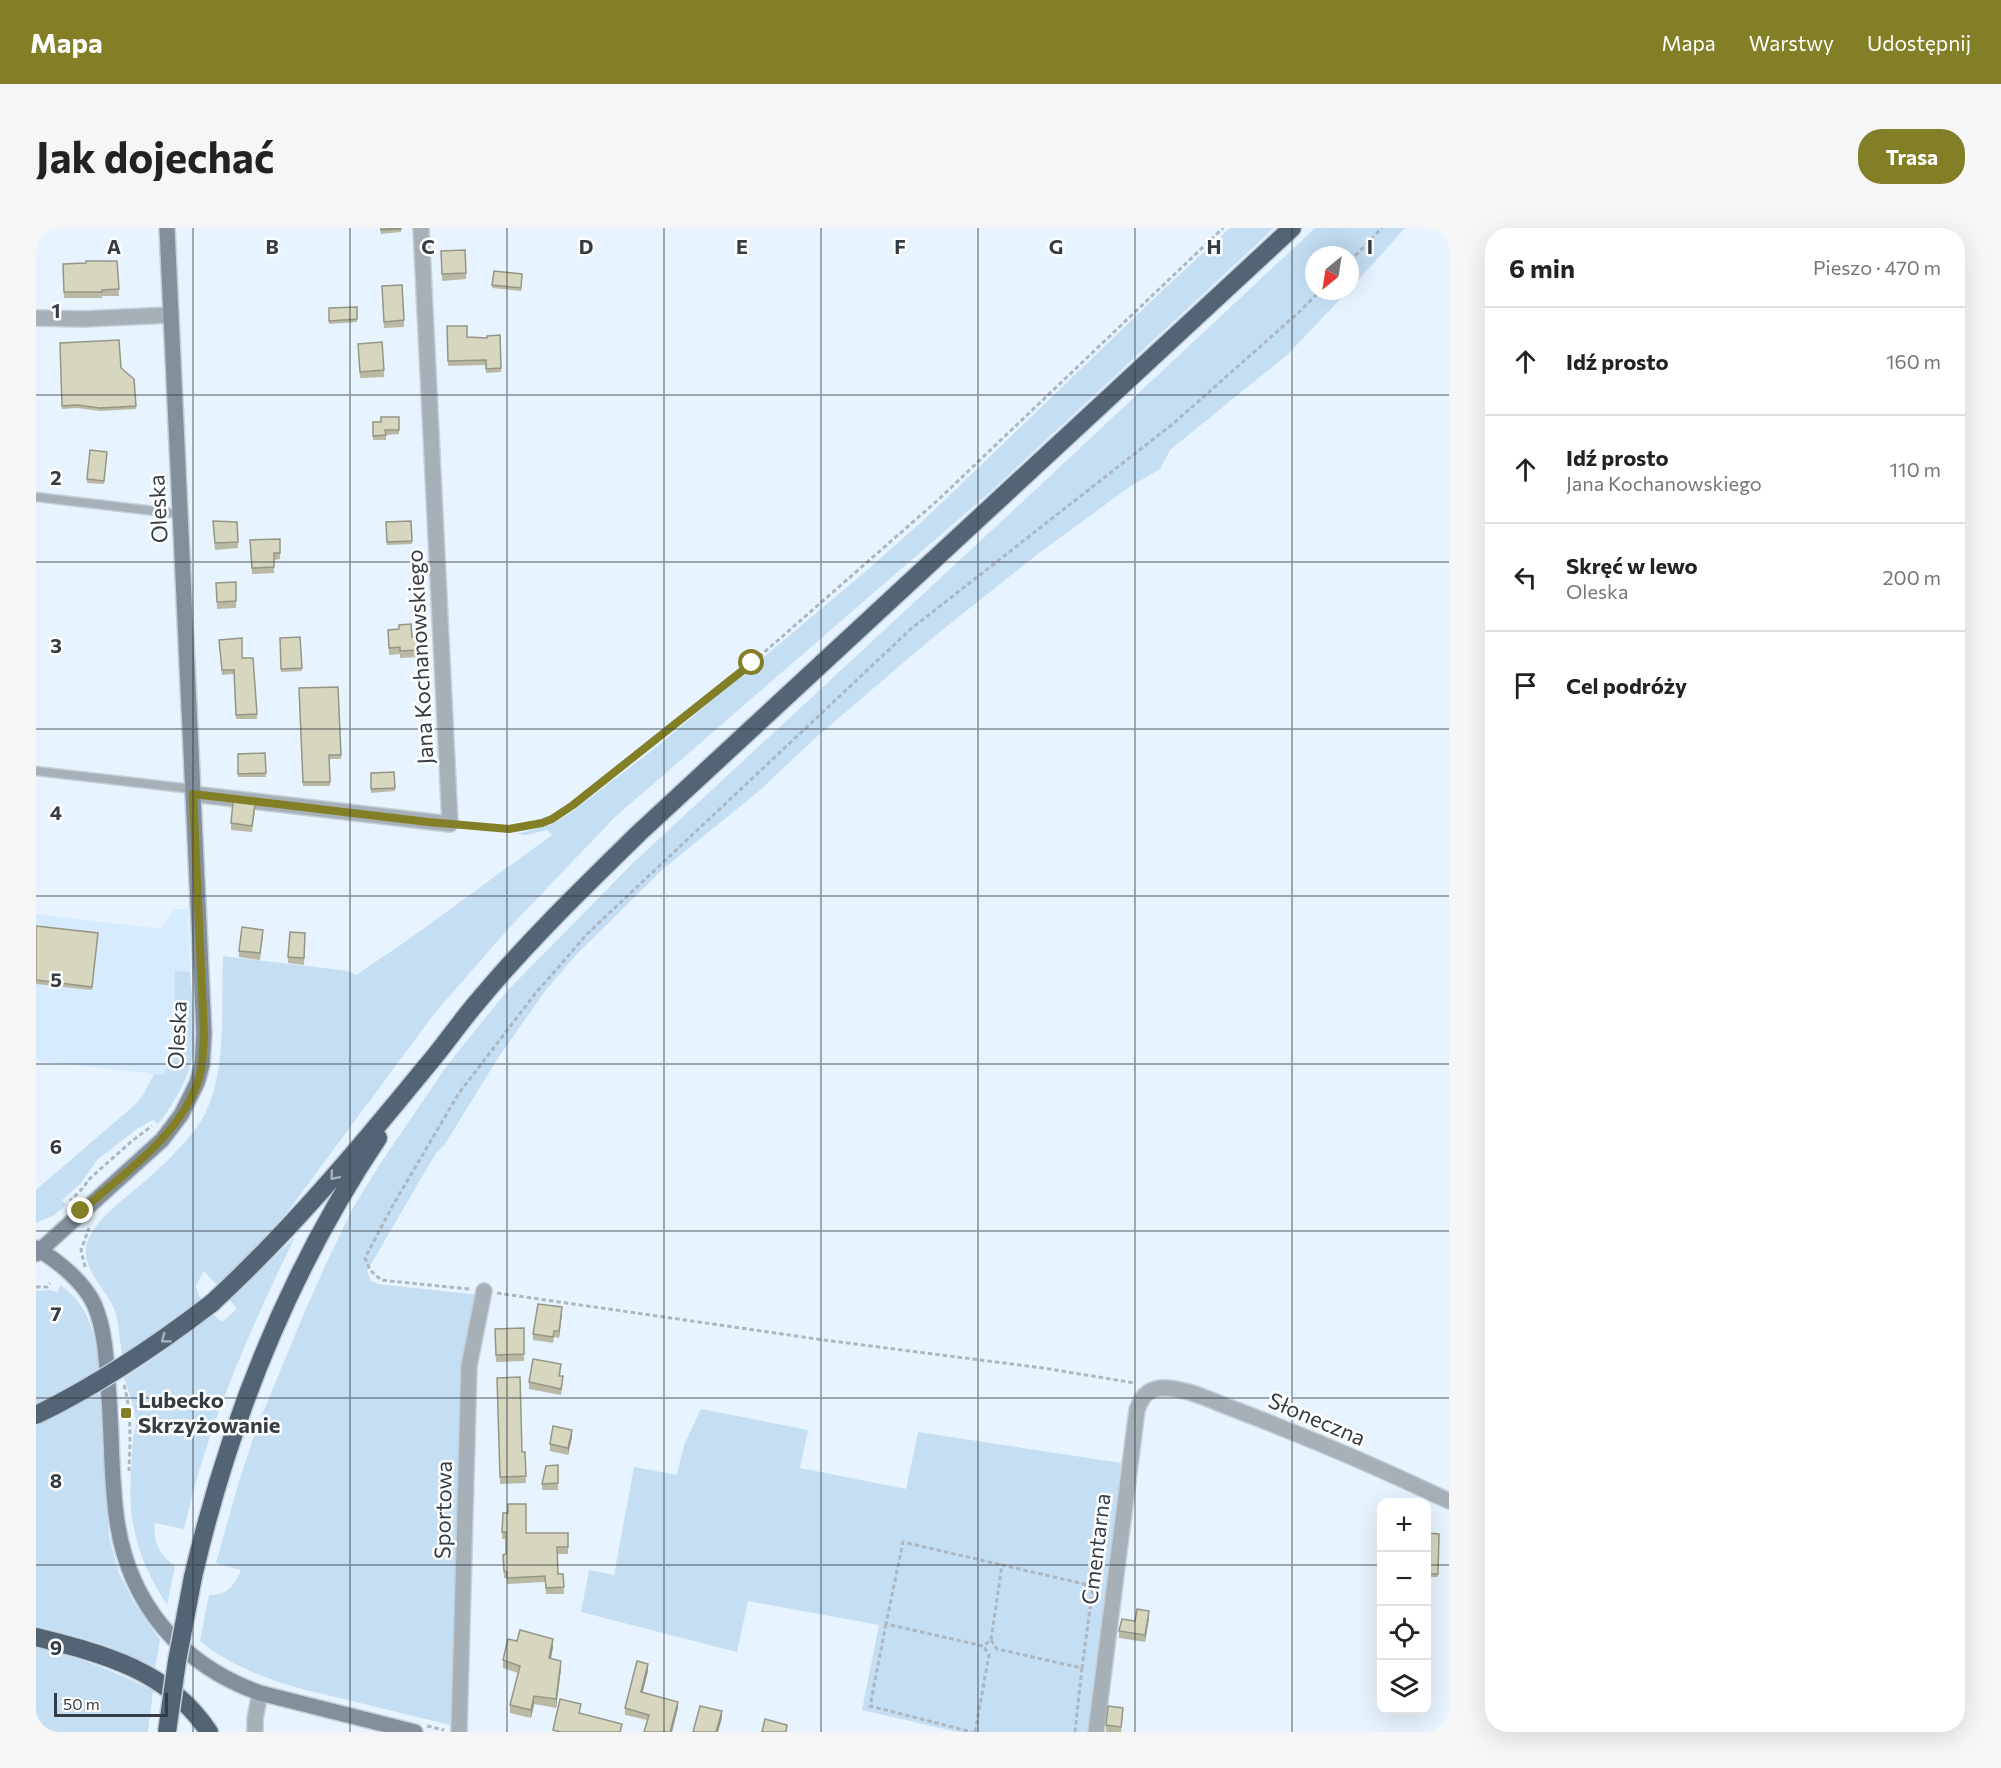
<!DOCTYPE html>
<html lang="pl">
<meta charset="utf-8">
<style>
:root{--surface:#fff;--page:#f6f6f6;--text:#222;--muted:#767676;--line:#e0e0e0;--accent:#837f27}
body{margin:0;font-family:Commissioner,sans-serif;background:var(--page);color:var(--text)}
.controls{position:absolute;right:18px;bottom:18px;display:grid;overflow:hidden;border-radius:12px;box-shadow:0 6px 24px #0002}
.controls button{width:54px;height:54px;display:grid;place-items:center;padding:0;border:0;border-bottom:2px solid var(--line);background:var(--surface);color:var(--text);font:30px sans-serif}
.compass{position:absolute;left:1269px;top:18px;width:54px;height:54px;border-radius:50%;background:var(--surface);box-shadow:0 6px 24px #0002;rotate:210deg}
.scale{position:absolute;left:18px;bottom:15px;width:114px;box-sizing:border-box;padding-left:6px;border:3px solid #353d44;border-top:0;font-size:16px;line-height:21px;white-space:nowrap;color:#353d44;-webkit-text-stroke:4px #fff;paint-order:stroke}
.stop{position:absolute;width:18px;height:18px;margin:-14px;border:4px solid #837f27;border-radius:50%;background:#fff}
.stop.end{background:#837f27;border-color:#fff;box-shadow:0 2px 6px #0008}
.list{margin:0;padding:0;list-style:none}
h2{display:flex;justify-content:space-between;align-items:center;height:78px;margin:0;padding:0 24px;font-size:26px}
h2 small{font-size:20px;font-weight:400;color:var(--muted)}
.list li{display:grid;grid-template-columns:39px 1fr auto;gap:18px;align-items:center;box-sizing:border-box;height:108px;padding:0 24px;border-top:2px solid var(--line)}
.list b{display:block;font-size:22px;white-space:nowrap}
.list p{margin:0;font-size:20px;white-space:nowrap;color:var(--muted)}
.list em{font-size:20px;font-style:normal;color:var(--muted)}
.icon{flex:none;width:33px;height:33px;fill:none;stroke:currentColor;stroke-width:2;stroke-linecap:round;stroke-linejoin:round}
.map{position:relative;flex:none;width:1413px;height:1504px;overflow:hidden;border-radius:24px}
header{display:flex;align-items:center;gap:36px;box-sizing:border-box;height:84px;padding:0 30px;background:var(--accent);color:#fff}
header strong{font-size:28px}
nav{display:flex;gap:33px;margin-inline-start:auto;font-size:21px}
.intro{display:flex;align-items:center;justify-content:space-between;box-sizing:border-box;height:144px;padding:0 36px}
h1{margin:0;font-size:42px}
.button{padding:15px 27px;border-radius:24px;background:var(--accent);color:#fff;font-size:21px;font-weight:700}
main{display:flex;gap:36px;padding:0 36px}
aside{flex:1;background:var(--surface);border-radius:24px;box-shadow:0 6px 24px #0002}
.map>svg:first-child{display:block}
</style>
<header>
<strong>Mapa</strong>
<nav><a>Mapa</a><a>Warstwy</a><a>Udostępnij</a></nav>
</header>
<div class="intro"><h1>Jak dojechać</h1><a class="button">Trasa</a></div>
<main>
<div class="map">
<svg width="1413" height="1504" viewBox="0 0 1413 1504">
<rect width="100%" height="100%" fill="#e7f3fe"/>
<path fill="#d6ebfe" d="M138,681H152L154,744H139L137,822L128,847L0,833V686L125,701Z"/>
<path fill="#c4def4" d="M1194,0H1238L954,264L579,589L472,701L398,786L249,987L182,1058L168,1043L160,1058L165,1072L115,1110L86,1127C84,1113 83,1099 80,1086C74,1065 47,1044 50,1020C53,993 97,965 116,947C133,931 152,913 165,893C192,849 185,779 187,728L312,743L320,747L369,714L516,607L511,602L490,607L481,606L514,597L533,586L618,521L822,350L889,291L1129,60Z
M1279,0H1369L1314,61V27H1278V63H1312L1252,126L1134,222L1124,241L1092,260L1003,325L901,406L777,512L723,563L626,642L541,726L509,763L462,830L409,916L400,925L331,1043L335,1053L342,1056L443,1067L414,1497C380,1489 346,1480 312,1472C259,1460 207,1448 164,1413L173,1367C190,1368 199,1357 205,1342L180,1335L203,1253L221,1199L269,1083L290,1036L317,980L344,936L410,839L441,800L473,761L597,635L981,279Z
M139,743L154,744C155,766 160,793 159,815C156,845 140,873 122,896L117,892L101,901L62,931L44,956L26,972L30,977L18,987L0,995V962L102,874L108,865L118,846L128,847L137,822Z
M259,1009C214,1101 170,1201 148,1301L119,1295C117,1315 123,1326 139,1338L131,1377C112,1348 98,1316 95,1281C93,1258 96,1233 97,1210C105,1190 94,1169 88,1150L123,1127L177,1086L186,1094L201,1081L194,1072Z
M24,1057C55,1077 59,1110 64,1143L0,1178V1063L14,1062L22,1064Z
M64,1165L73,1309L83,1345L97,1373L124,1412L119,1440C81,1418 43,1408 0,1398V1197Z
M665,1181L772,1202L764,1240L870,1261L882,1204L1085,1235L1054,1504H922L826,1482L843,1397L712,1373L701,1424L545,1384L553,1342L578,1347L598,1239L641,1247L648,1217Z
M0,1419C42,1429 79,1443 117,1463L112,1504H0Z"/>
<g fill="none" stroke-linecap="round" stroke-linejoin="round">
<defs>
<path id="lane" d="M0,269L144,286
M0,543L156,561"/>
<path id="street" d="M0,90L47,91L135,87
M157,566L414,596L385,0
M219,1504V1491L224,1465
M423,1504L433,1138L448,1063
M1060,1504L1101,1182C1106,1169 1110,1162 1125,1160C1148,1159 1174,1172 1195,1180C1269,1208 1342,1239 1413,1273"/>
<path id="secondary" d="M0,1020C22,1033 47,1053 58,1076C70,1102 71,1142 73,1170C76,1211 75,1253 81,1293C93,1376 145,1437 224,1465L379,1504
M0,1026L126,912L145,887L161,855L166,837L168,806L131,0"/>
<path id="highway" d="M176,1075C254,1003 322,922 389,840C408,818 424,794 443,772C492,713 548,659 603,605L1256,0
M157,1349C193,1194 253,1043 342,910
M0,1409C68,1426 132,1442 173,1504"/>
</defs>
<use href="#lane" stroke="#c3cfd9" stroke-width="11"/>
<use href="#street" stroke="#c3cfd9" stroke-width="18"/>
<use href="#secondary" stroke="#c3cfd9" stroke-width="18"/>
<use href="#highway" stroke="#c3cfd9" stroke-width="21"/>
<path stroke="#acb7c0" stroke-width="3" stroke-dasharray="4.5 3" stroke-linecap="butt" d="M1314,33L1346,0
M428,597L464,601L484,600L516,591L617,514L716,435L902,272L1187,0
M37,974L35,972L48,959L52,952L96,913L116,898
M49,1039L45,1022L53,1000
M0,1059H11L14,1055
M433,1061L345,1052L334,1042L329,1030L357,977L423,865L499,766L551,706L876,400L1138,195L1262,85L1284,63
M461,1065L788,1112L1007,1140L1099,1155
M88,1157C96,1185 94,1214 93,1243
M850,1396L834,1478L936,1504
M955,1412L961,1421L1046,1440L1057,1358L966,1337L955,1412L947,1418L850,1396L867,1314L966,1337
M391,1498L408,1502
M939,1504L953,1427L948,1419
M1039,1504L1046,1440"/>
<use href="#lane" stroke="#a7b0b7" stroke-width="8"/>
<use href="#street" stroke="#a7b0b7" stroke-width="15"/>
<use href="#secondary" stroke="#838f9a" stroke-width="15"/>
<use href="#highway" stroke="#536574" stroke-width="18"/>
<defs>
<path id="highway-bridge" d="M0,1187C64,1156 120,1118 176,1075
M131,1504L141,1433L157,1349"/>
</defs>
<use href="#highway-bridge" stroke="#c3cfd9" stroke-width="21" stroke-linecap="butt"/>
<use href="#highway-bridge" stroke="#536574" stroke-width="18"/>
</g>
<path fill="#b9b9a4" d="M344,0H365V4L345,6Z
M405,23L430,45V51L406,53Z
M81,33L83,68H66V70H28L27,36Z
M458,43L486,46L485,63L456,60Z
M346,65L368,92V99L348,100Z
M293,80L321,91V94L293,96Z
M411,98L431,109L451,110L464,107L465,144L450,145V137L412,138Z
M24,115L85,140L98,151L100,181L64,183L41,180L26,181Z
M322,116L348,142V149L324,150Z
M363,189V206L350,207V212H337V194H345Z
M71,224L68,256L51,255V251Z
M177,293L201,294L202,320L179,322Z
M375,293L376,316L351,317L350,294Z
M244,311V331L238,332V345L216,346L214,312Z
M180,355L200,373V380L181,381Z
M352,402L376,409L383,408V429L364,430V426L353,427Z
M264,409L266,443L245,444L244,410Z
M183,412L206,430L221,486V491H200L198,446L186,447Z
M302,459L305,531H294V558H267L263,460Z
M229,525L230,549H202V526Z
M358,544L359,563L335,565V545Z
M219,583L216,604L195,602V595Z
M0,698L62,705L56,762L0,756Z
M227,708L224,732L203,729V723Z
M269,712L268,737L252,735V729Z
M526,1086L523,1110L518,1109L517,1115L497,1112V1106Z
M488,1100V1133L460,1134L459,1101Z
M525,1143L524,1148L527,1155L525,1167L493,1161V1154Z
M461,1150L486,1224H489L490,1255L464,1256Z
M536,1209L532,1227L514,1223V1216Z
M522,1237V1262H506V1256Z
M467,1285L490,1305H532V1326H521L522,1346H527L528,1366H510L509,1354L471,1356V1350H468L467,1327L470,1326V1311H466Z
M1390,1305L1403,1306L1402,1349H1390Z
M1113,1390L1109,1414L1083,1410V1403L1099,1393Z
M481,1413L517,1419L515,1431L525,1441L520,1480L498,1476L495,1490L474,1485V1477L482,1445L467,1440V1432Z
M612,1443L606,1465L642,1480L611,1492L589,1487V1480Z
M1087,1487L1085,1504H1070V1497Z"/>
<path fill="#969686" d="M526,1079V1086L523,1110V1103Z
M536,1202V1209L532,1227V1220Z
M1113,1383V1390L1109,1414V1407Z
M517,1411V1419L513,1439V1430Z
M525,1433V1441L520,1480V1471Z
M612,1436V1443L605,1471V1464Z
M498,1468V1476L495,1490V1482Z
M642,1474V1480L636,1504H634Z
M686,1483V1490L682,1504H680Z"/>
<path fill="#d7d7bf" stroke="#969686" stroke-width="1.5" d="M345,0H365V1L345,2Z
M429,22L430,45L406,46L405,23Z
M50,33H81L83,61L66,62V64H28L27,36L50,35Z
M458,43L486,46L485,60L456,57Z
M366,57L368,92L348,94L346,58Z
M321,79V91L293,93V80Z
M411,98H431V109L451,110V108L464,107L465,140L450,141V132L412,133Z
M83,112L85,140L98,151L100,178L64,180L41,177L26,178L24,115Z
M346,114L348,142L324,144L322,116Z
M345,189H363V202H349L350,207L337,208V194H345Z
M54,222L71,224L68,253L51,251Z
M177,293L201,294L202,314L179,315Z
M375,293L376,313L351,314L350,294Z
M244,311V325H238V339L216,340L214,312Z
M200,354V373L181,374L180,355Z
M375,396L376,409L383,408V422L364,423V419L353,420L352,402L363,401V397Z
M264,409L266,440L245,441L244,410Z
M206,410V430H217L221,486L200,487L198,442H186L183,412Z
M302,459L305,527H293L294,554H267L263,460Z
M229,525L230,545L202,546V526Z
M358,544L359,560L335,561V545Z
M197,574L219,576L216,598L195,595Z
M0,698L62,705L56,759L0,752Z
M206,699L227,702L224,725L203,723Z
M254,704L269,705L268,730L252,729Z
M502,1076L526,1079L523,1103H518L517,1109L497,1106Z
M488,1100V1126L460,1127L459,1101Z
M497,1131L525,1136L523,1148H527L525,1161L493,1154Z
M484,1149L486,1224H489L490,1248L464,1249L461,1150Z
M517,1198L536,1202L532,1220L514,1216Z
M522,1237V1255L506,1256L510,1238Z
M472,1276H490V1305H532V1319H521L522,1346H527L528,1359L510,1360L509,1348L471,1350V1344L468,1343L467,1327L470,1326V1304H466L467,1285H472Z
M1390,1305L1403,1306L1402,1346H1390Z
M1101,1381L1113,1383L1109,1407L1083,1403L1086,1391L1099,1393Z
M484,1402L517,1411L513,1430L525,1433L520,1471L498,1468L495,1482L474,1477L484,1438L467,1432L472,1411L481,1413Z
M601,1433L612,1436L605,1464L642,1474L634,1504H608L613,1487L589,1480Z
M524,1471L545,1476L543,1485L586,1496L584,1504H524L517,1502Z
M664,1478L686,1483L680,1504H657Z
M1072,1478L1087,1480L1085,1499L1070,1497Z
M729,1491L751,1497L750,1504H726Z"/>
<defs><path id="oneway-chevron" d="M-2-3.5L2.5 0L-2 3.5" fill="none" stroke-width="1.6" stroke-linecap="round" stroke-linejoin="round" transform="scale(1.5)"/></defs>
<g stroke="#a9b2ba">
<use href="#oneway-chevron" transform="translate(298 948) rotate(130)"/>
<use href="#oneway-chevron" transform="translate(129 1111) rotate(143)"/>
</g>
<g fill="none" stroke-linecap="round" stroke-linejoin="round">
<path stroke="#837f27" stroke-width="8" d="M45,983C86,947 142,909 161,856C167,840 167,823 168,806L157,566L392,594L473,601L506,595L516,591L537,577L716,435"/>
</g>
<path fill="none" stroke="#353d44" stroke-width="1.5" stroke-opacity="0.55" d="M157,0V1504M314,0V1504M471,0V1504M628,0V1504M785,0V1504M942,0V1504M1099,0V1504M1256,0V1504M0,167H1413M0,334H1413M0,501H1413M0,668H1413M0,836H1413M0,1003H1413M0,1170H1413M0,1337H1346M1390,1337H1413"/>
<rect fill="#837f27" stroke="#fff" stroke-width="2" x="84" y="1179" width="12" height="12" rx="3"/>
<g text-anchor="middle" stroke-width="5" stroke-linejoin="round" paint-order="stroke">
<g font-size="22" fill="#353d44" stroke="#fff">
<text transform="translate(122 281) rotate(-93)" y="8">Oleska</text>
<text transform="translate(384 429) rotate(-93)" y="8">Jana Kochanowskiego</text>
<text transform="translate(141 807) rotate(-87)" y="8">Oleska</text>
<text transform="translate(1281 1191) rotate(23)" y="8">Słoneczna</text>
<text transform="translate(407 1282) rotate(-89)" y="8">Sportowa</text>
<text transform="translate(1060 1321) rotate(-83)" y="8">Cmentarna</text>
</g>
<g font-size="22" font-weight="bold" fill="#353d44" stroke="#fff" text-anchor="start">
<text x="102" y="1180">Lubecko<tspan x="102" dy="25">Skrzyżowanie</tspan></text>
</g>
</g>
<g font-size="20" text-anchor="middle" font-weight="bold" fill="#353d44" stroke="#fff" stroke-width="5" stroke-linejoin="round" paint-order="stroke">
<text x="78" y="26">A</text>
<text x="236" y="26">B</text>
<text x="392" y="26">C</text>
<text x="550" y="26">D</text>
<text x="706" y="26">E</text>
<text x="864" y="26">F</text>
<text x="1020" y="26">G</text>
<text x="1178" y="26">H</text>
<text x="1334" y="26">I</text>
<text x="20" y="90">1</text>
<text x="20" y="257">2</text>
<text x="20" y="425">3</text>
<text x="20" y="592">4</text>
<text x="20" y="759">5</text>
<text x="20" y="926">6</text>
<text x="20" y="1093">7</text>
<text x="20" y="1260">8</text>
<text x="20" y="1427">9</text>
</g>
</svg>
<div class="controls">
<button>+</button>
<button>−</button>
<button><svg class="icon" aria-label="locate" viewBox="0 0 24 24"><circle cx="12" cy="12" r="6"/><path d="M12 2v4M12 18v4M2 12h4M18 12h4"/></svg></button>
<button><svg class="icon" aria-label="layers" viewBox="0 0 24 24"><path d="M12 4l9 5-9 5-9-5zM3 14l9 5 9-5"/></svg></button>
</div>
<svg class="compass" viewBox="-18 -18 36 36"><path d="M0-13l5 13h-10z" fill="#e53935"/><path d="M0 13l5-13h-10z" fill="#767676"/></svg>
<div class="scale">50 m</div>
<div class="stop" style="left:716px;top:435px"></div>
<div class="stop end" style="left:45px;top:983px"></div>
</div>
<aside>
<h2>6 min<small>Pieszo · 470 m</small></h2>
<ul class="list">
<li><svg class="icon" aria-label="ahead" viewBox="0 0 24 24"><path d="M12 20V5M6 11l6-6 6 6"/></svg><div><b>Idź prosto</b></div><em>160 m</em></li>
<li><svg class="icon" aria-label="ahead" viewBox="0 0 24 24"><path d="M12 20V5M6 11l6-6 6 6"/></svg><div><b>Idź prosto</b><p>Jana Kochanowskiego</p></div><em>110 m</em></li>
<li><svg class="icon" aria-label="left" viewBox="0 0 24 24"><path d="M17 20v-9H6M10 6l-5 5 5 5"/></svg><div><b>Skręć w lewo</b><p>Oleska</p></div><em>200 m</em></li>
<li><svg class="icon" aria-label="arrive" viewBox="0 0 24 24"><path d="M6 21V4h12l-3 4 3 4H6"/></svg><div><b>Cel podróży</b></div></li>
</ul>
</aside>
</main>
